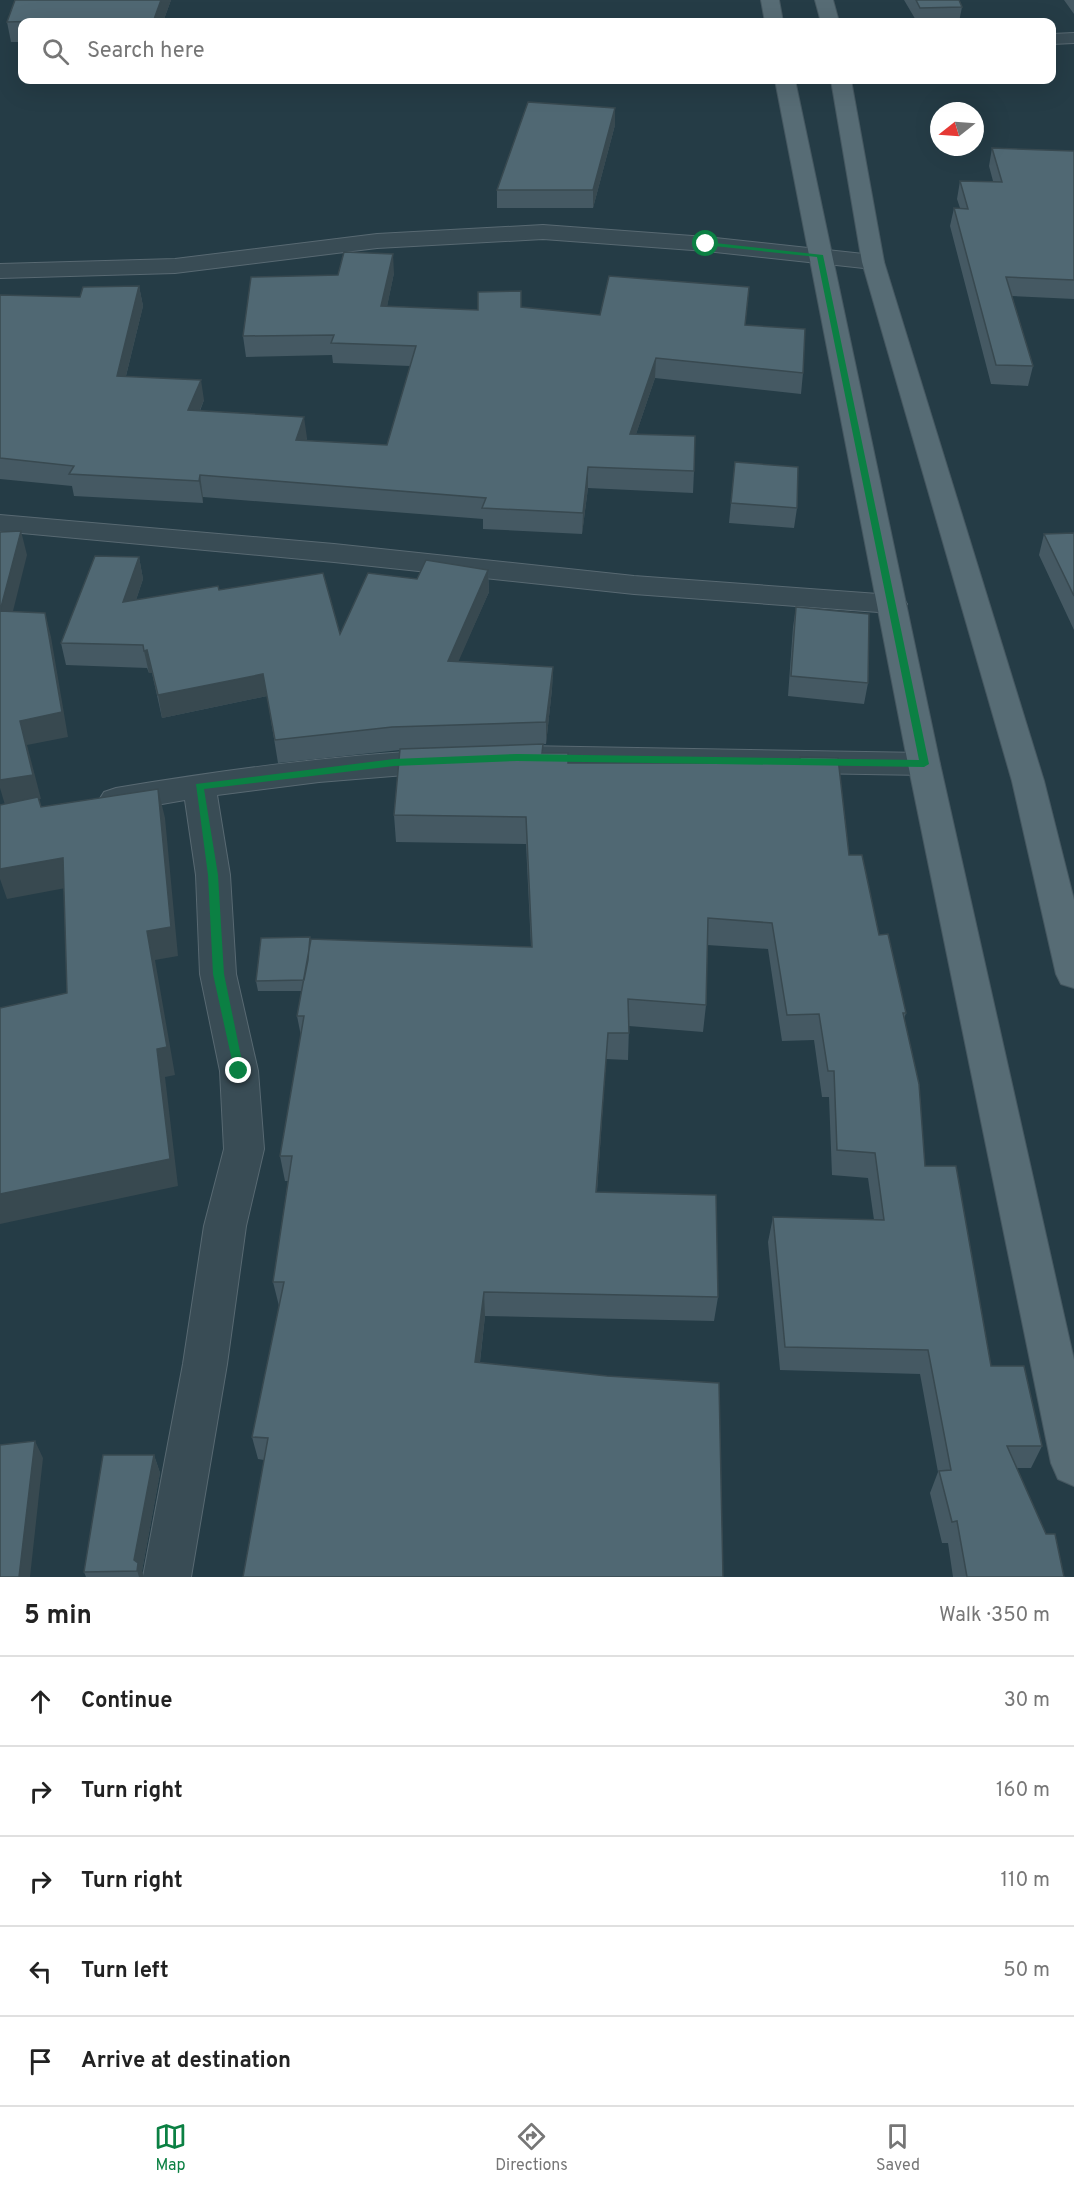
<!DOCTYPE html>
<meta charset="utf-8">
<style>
:root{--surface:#fff;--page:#f2f2f2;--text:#222;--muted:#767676;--line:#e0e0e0;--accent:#0b8043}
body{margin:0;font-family:Overpass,sans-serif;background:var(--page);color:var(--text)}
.compass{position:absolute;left:930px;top:102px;width:54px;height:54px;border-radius:50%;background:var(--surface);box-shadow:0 6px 24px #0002;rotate:253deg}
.stop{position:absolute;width:18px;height:18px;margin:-14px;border:4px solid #0b8043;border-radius:50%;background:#fff}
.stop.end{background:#0b8043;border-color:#fff;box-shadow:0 2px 6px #0008}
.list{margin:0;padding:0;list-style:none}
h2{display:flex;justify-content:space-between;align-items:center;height:78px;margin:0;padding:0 24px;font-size:26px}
h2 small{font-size:20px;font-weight:400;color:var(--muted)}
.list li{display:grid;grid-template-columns:39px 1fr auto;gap:18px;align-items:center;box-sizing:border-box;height:90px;padding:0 24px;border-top:2px solid var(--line)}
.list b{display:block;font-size:22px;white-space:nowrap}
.list em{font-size:20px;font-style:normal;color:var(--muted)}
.icon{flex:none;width:33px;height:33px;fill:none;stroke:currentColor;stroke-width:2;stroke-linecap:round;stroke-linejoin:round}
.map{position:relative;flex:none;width:1074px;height:1577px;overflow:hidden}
.search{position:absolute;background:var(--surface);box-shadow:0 6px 24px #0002;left:18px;right:18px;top:18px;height:66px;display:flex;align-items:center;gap:15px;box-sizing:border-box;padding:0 21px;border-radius:12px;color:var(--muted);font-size:22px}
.sheet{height:528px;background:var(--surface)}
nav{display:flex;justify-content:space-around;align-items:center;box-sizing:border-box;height:84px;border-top:2px solid var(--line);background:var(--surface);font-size:16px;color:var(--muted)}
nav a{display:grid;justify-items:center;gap:3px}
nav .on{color:var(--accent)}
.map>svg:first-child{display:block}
</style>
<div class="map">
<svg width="1074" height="1577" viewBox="0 0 1074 1577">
<rect width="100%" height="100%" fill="#253c46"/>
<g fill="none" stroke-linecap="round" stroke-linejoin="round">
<defs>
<path id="street" d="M1074,33V43L1052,44V34Z
M543,225L706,237L873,255L881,257L884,262L881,267L873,269L706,251L543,239L377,248L175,273L0,278V264L175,259L377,234Z
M0,515L334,544L634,576L892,595L902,597L907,604L902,611L892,613L634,594L334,562L0,531Z
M524,746L924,753L935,756L940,764L935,772L924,775L524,768L513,765L508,757L513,749Z
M442,750L453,753L458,761L453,769L442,772L319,782L217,795L230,875L236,974L258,1071L264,1149L246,1226L227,1364L191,1577H143L183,1364L204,1226L224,1149L220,1071L200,974L196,875L185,800L116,812L104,808L99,800L104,792L116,788C224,770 332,755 442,750Z"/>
<path id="primary" d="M761,0H779L783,22H765Z
M815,0H833L839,22H821Z
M775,80H795L940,764L1074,1360V1486L1058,1479L1051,1463L908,764Z
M831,80H851L884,262L1044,781L1074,900V988L1061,984L1056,974L1012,781L862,262Z"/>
</defs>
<use href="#street" stroke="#586972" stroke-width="2"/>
<use href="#primary" stroke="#465861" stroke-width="2"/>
<use href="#street" fill="#394c55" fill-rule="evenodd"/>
<use href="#primary" fill="#576c75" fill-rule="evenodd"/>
</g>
<path fill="#455963" d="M171,0L163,22H22V42H11L7,22Z
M904,0H959L962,7L959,22H917Z
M1064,0H1074V14Z
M615,125L593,208H497V190Z
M992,148L1074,151V299L1012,296L1033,366L1028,386L991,384L950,226L954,208H960L957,199L960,181H993L989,166Z
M394,273L387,306L478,310L521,307L600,315L745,325L803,373L801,394L655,378L636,434L694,471L693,493L588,488L582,534L483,529V519L203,497V503L74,496L72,486L0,479V295L80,297L139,286L143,306L126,376L204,400L200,411L307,438L306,441L387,445L410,366L333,363L332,355L246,357L243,336Z
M735,462L797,508L794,528L729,523Z
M1074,533V630L1039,555L1044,534Z
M139,557L143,579L136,600L219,590L340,634L417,579L488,570L489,592L458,661L553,667L552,689L546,744H543V753L568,763H799L800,757L849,855L879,935L906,1013L904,1019L925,1166L991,1366L1042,1446L1031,1468H1017L1064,1577H953L948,1543H942L930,1493L938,1472L920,1374L780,1370L768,1242L773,1217L874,1220L868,1178L832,1175L829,1097H822L814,1040L782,1041L768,949L707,945L706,1005L703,1032L629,1026L628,1060L606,1059L597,1192L718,1297L714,1321L485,1316L480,1362L264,1460L258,1459L252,1437L279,1306L273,1282L288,1181H285L280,1156L301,1036L297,1016L302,991H258L256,981L311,943L531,947L526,844L396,842L394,815L400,750L278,763L267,696L162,718L152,673H149L147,668L66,665L61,643Z
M796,607L868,683L864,704L788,696L793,627Z
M154,1455L160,1473L142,1571L144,1577H86L84,1572Z"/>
<path fill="#384950" d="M161,0H171L163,22H153Z
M615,108V125L593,208V190Z
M393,254L394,273L383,326L381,306Z
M139,286L143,306L121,396L117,376Z
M656,358L655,378L629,455L630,434Z
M201,380L204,400L191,431L188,410Z
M304,417L307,438L299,461L296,440Z
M588,467V488L582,534L583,513Z
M200,475L203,497V503L199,481Z
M21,531L27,555L7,635L0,611Z
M139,557L143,579L128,624L123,602Z
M488,570L489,592L449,683L448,661Z
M45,613L51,637L68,737L27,745L41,799H39L47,826L5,805L0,788V766L20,721Z
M147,650L152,673H149L144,651Z
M553,667L552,689L546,744V722Z
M263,674L267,696L162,718L158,695Z
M158,789L165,818L178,956L155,960L175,1075L165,1077L178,1186L0,1224V1194L157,1049L147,931Z
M63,858L71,887L7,899L0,879V869Z
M608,1033L606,1059L595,1218L596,1192Z
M484,1292L485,1316L477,1386L475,1362Z
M35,1441L43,1458L30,1577H19Z
M154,1455L160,1473L142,1571L144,1577H139L134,1560Z"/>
<path fill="#506873" stroke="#384950" stroke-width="1.5" d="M15,0H161L153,22H72L73,20L7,22Z
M916,0H959L962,7L920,8Z
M528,102L615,108L593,190H497Z
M992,148L1074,151V280L1006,277L1033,366L996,365L954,208L968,209L960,181L1002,182Z
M344,252L393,254L381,306L478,310V292L521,291V307L600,315L609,276L749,287L745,325L805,329L803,373L656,358L630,434L695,436L694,471L588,467L583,513L482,508L486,498L200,475L199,481L69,474L74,466L0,458V295L80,297L83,287L139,286L117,376L201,380L188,410L304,417L296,440L387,445L416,346L331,343L334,335L243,336L251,277L338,275Z
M735,462L798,467L797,508L731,503Z
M21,531L0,611V532Z
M1074,533V596L1044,534Z
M95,556L139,557L123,602L218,586L219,590L323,573L340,634L368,573L417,579L426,560L488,570L448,661L553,667L546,722L392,727L275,740L263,674L158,695L147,650L144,651L143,645L61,643Z
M796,607L869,614L868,683L791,676Z
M0,611L45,613L62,712L20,721L33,775L0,780Z
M543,744L542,753H568V763H800V757L838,758L849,855H862L879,935L888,934L906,1013H903L919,1084L925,1166H956L991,1366H1024L1042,1446H1007L1046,1534H1055L1064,1577H967L957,1521L952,1522L939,1471L951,1470L928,1350L785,1347L773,1217L884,1220L875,1153L837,1150L834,1071H828L819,1014L787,1015L772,923L708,918L706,1005L628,999L629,1033H608L596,1192L716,1195L718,1297L484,1292L475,1362L607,1376L719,1383L723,1577H243L268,1438L252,1437L284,1282H273L292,1156H280L304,1016H297L311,939L532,947L526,817L394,815L400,749Z
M158,789L171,927L147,931L167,1047L157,1049L170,1159L0,1194V1008L67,993L63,858L0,869V805L38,797L41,807Z
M310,937L308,960L304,980L256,981L261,938Z
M35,1441L19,1577H0V1445Z
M103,1455H154L134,1560L138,1563L137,1571L84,1572Z"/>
<path fill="#0b8043" d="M706,242L823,255L929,764L924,767L517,761L394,766L204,789L218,875L224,974L244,1071L239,1076L235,1074L213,974L208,875L196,784L394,759L517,754L919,760L817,257L704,245Z"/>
</svg>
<svg class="compass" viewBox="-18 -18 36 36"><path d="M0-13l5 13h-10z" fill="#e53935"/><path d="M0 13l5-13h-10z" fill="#767676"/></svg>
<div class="stop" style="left:706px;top:244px"></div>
<div class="stop end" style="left:239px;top:1071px"></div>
<div class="search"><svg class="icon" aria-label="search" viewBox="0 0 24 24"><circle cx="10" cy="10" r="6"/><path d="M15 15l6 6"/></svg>Search here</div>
</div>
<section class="sheet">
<h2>5 min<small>Walk · 350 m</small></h2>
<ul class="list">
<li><svg class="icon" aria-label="ahead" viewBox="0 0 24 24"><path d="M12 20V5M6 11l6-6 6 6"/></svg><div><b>Continue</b></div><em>30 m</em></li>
<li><svg class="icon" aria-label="right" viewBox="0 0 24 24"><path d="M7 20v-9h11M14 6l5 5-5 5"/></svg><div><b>Turn right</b></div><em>160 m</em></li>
<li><svg class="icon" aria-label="right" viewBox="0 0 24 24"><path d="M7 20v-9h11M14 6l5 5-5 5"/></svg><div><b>Turn right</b></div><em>110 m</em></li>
<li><svg class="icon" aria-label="left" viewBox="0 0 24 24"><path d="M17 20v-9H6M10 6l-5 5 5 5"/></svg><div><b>Turn left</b></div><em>50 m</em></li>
<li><svg class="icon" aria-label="arrive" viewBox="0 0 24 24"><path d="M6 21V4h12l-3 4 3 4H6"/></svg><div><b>Arrive at destination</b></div></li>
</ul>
</section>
<nav>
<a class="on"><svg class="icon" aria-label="map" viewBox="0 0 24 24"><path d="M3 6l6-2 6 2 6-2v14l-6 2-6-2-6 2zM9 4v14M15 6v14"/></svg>Map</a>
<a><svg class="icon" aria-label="directions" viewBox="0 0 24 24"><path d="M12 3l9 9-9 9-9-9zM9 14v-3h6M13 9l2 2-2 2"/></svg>Directions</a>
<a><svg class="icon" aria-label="saved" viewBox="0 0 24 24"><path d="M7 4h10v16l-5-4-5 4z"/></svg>Saved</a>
</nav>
